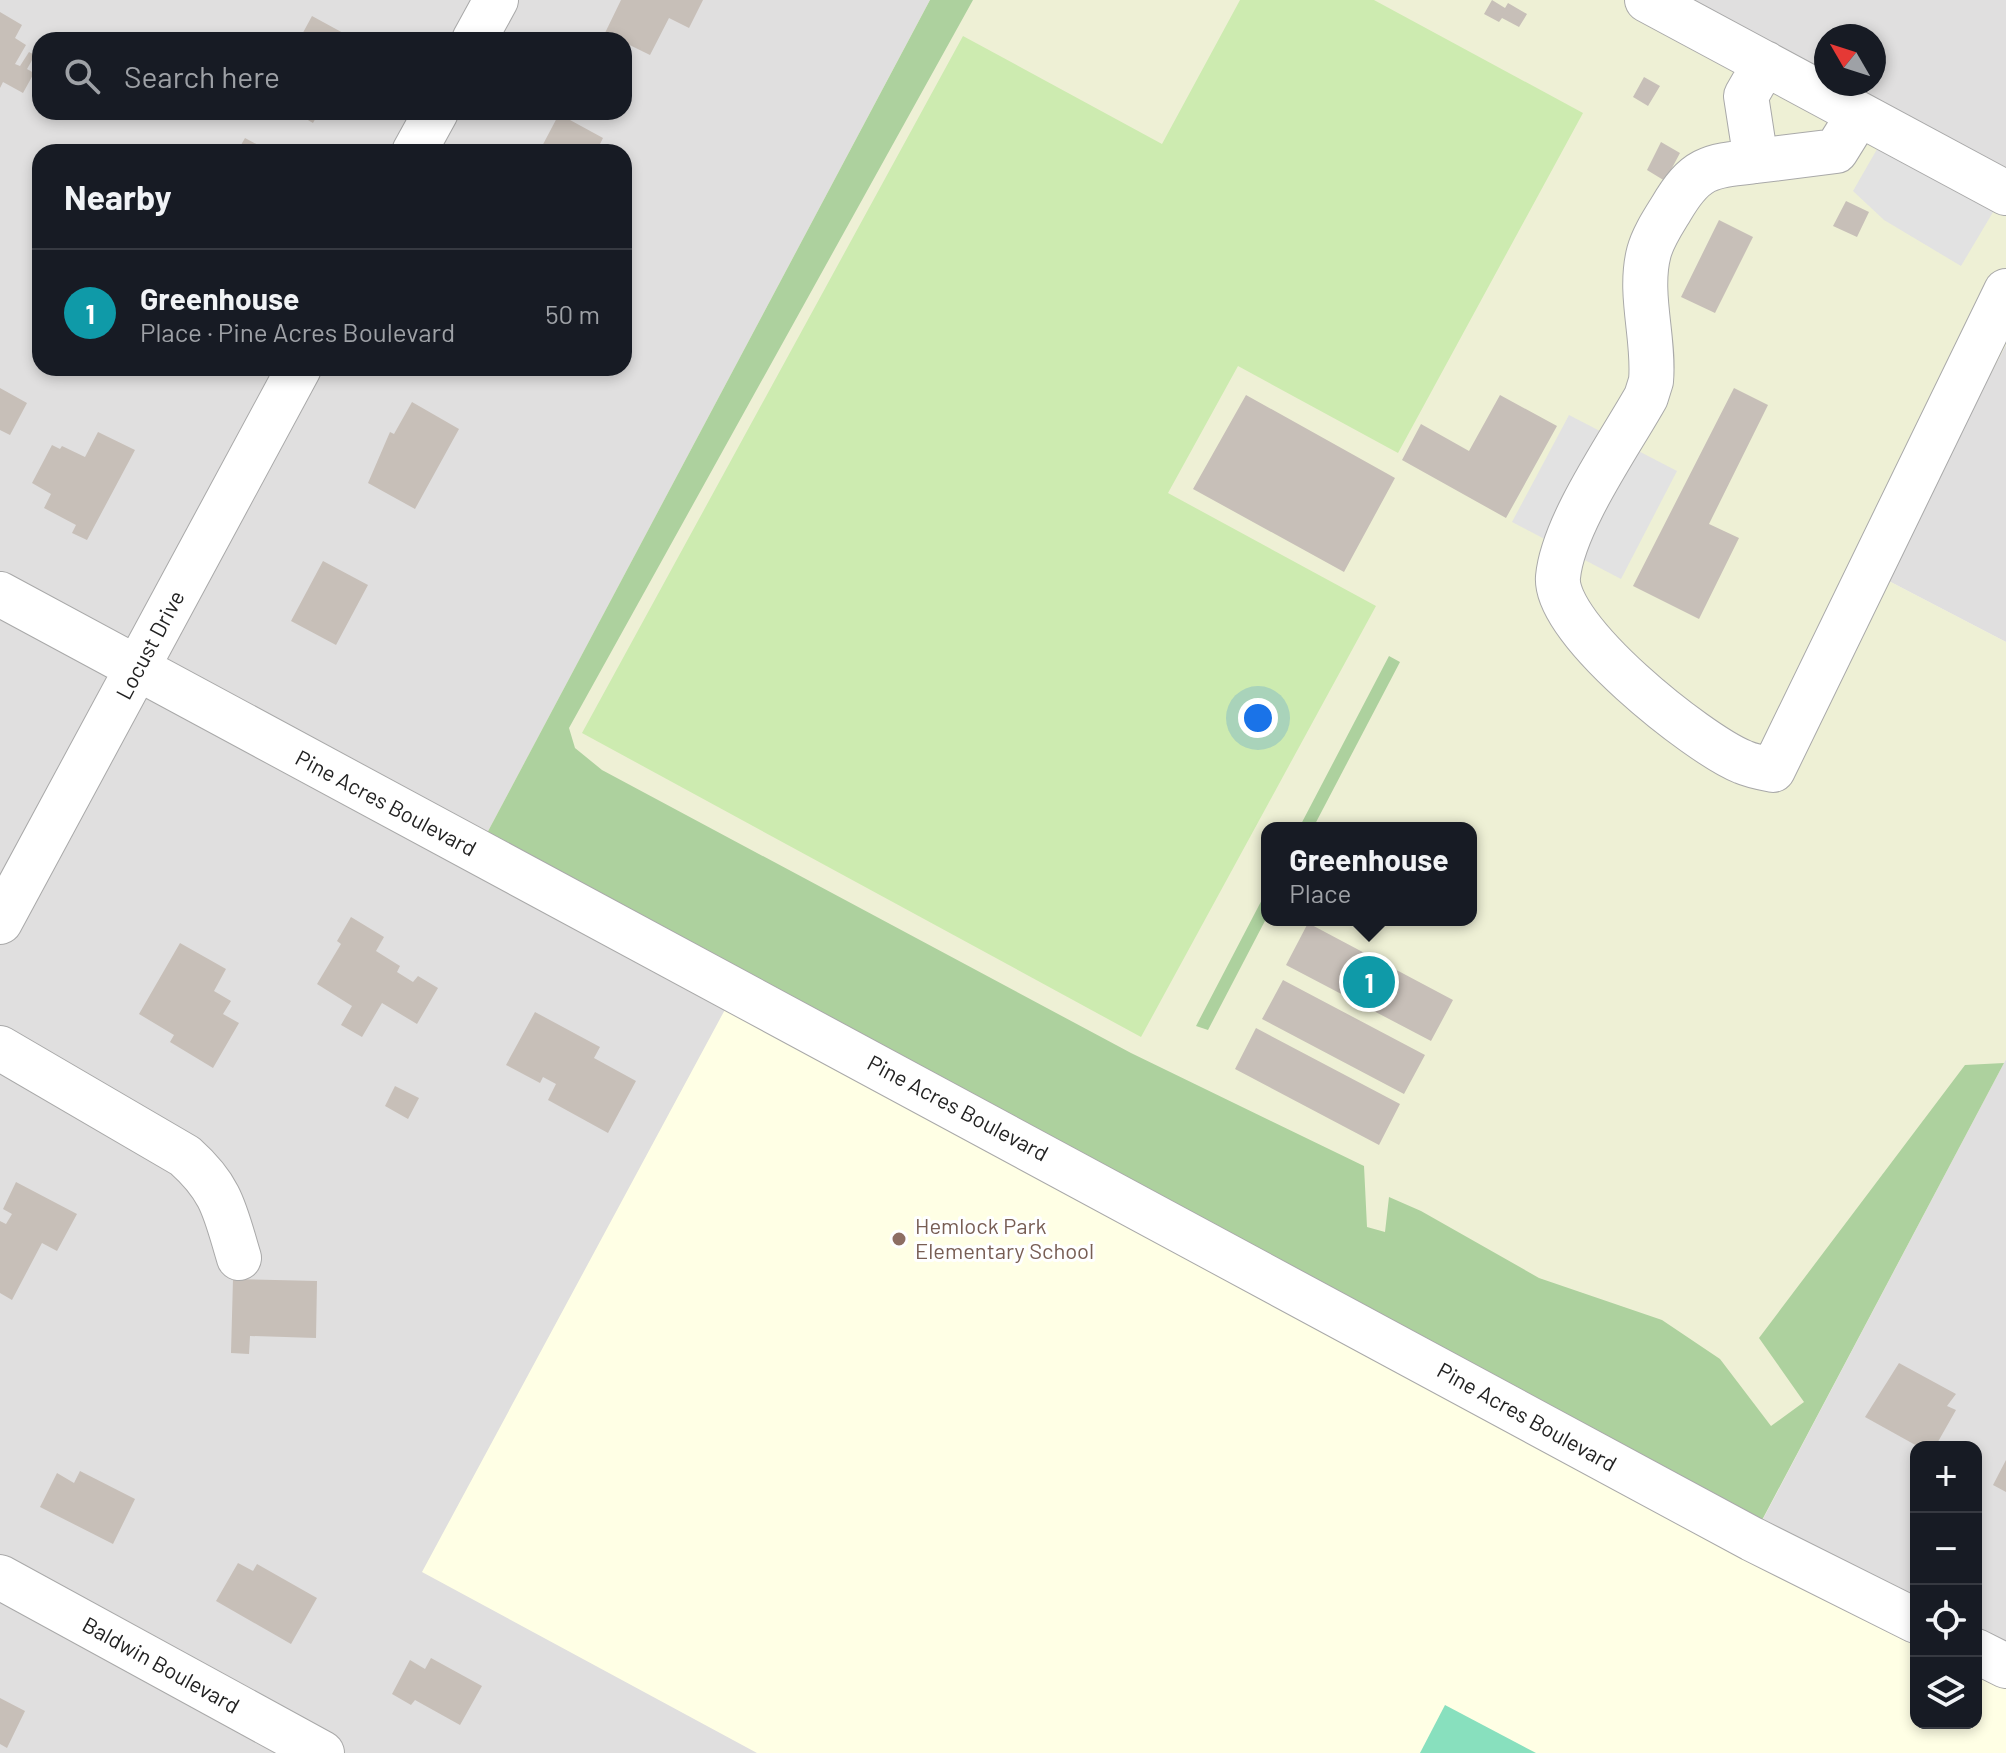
<!DOCTYPE html>
<meta charset="utf-8">
<style>
:root{--surface:#171b24;--page:#242831;--text:#f1f3f6;--muted:#9ea1a6;--line:#363941;--accent:#1a73e8}
body{margin:0;font-family:Barlow,sans-serif;background:var(--page);color:var(--text)}
.controls{position:absolute;right:24px;bottom:24px;display:grid;overflow:hidden;border-radius:16px;box-shadow:0 4px 12px #0003}
.controls button{width:72px;height:72px;display:grid;place-items:center;padding:0;border:0;border-bottom:2px solid var(--line);background:var(--surface);color:var(--text);font:40px sans-serif}
.compass{position:absolute;left:1814px;top:24px;width:72px;height:72px;border-radius:50%;background:var(--surface);box-shadow:0 4px 12px #0003;rotate:309deg}
.you{position:absolute;left:1258px;top:718px;width:28px;height:28px;margin:-20px;border:6px solid #fff;border-radius:50%;background:#1a73e8;box-shadow:0 0 0 12px #1a73e833}
.badge{display:grid;place-items:center;width:52px;height:52px;border-radius:50%;background:var(--accent);color:#fff;font-size:26px;font-weight:700}
.pin{position:absolute;translate:-50% -50%;border:4px solid #fff;box-shadow:0 2px 8px #0006}
.popup{position:absolute;left:1261px;top:822px;width:216px;height:104px;box-sizing:border-box;display:grid;place-content:center;border-radius:16px;background:var(--surface);filter:drop-shadow(0 2px 6px #0005);font-size:26px;white-space:nowrap;color:var(--muted)}
.popup b{font-size:30px;color:var(--text)}
.popup::after{content:'';position:absolute;left:50%;top:100%;margin-left:-16px;border:16px solid transparent;border-top-color:var(--surface)}
.list{margin:0;padding:0;list-style:none}
h2{display:flex;justify-content:space-between;align-items:center;height:104px;margin:0;padding:0 32px;font-size:34px}
h2 small{font-size:26px;font-weight:400;color:var(--muted)}
.list li{display:grid;grid-template-columns:52px 1fr auto;gap:24px;align-items:center;box-sizing:border-box;height:128px;padding:0 32px;border-top:2px solid var(--line)}
.list b{display:block;font-size:30px;white-space:nowrap}
.list p{margin:0;font-size:26px;white-space:nowrap;color:var(--muted)}
.list em{font-size:26px;font-style:normal;color:var(--muted)}
.icon{flex:none;width:44px;height:44px;fill:none;stroke:currentColor;stroke-width:2;stroke-linecap:round;stroke-linejoin:round}
.map{position:relative;flex:none;width:2006px;height:1753px;overflow:hidden}
.search{position:absolute;background:var(--surface);box-shadow:0 4px 12px #0003;left:32px;top:32px;width:600px;height:88px;display:flex;align-items:center;gap:20px;box-sizing:border-box;padding:0 28px;border-radius:24px;color:var(--muted);font-size:30px}
.panel{position:absolute;background:var(--surface);box-shadow:0 4px 12px #0003;left:32px;top:144px;width:600px;height:232px;border-radius:24px}
.map>svg:first-child{display:block}
</style>
<div class="map">
<svg width="2006" height="1753" viewBox="0 0 2006 1753">
<rect width="100%" height="100%" fill="#f2efe9"/>
<path fill="#e0dfdf" fill-rule="evenodd" d="M0,0H930L477,853L1753,1538L2006,1059V1753H0ZM40,40H624V112H40ZM40,152H624V368H40ZM1916,1447H1976V1723H1916Z
M1647,0H2006V193ZM1826,36H1874V84H1826Z
M2006,345V642L1883,578Z"/>
<path fill="#ffffe5" d="M735,991L1916,1621V1723H1976V1651L2006,1666V1753H757L422,1572Z"/>
<path fill="#eef0d5" fill-rule="evenodd" d="M930,0H1647L2006,193V345L1883,578L2006,642V1059L1752,1539L477,852ZM1267,828H1471V920H1267Z"/>
<path fill="#cdebb0" d="M1240,0H1374L1583,113L1398,453L1238,366L1168,493L1376,606L1141,1037L582,733L963,36L1162,144Z"/>
<path fill="#add19e" d="M930,0H973L569,728L575,748L602,770L1131,1053L1364,1166L1367,1227L1385,1232L1389,1197L1421,1211L1539,1278L1662,1320L1720,1359L1771,1426L1804,1402L1759,1338L1965,1065L2004,1063L1752,1539L477,852Z
M1389,656L1400,662L1313,828H1299Z
M1267,890V917L1208,1030L1196,1026Z"/>
<path fill="#88e0be" d="M1445,1705L1536,1753H1420Z"/>
<path fill="#e2e2e2" d="M1888,130L2005,192L1961,266L1884,220L1853,191Z
M1569,415L1677,471L1621,579L1512,522Z"/>
<path fill="#c7bfb8" d="M621,0H703L689,28L669,18L650,55L605,33Z
M1492,0L1505,8L1508,3L1527,14L1519,27L1502,18L1499,22L1484,14Z
M0,12L22,25L15,38L26,45L15,64L20,66L29,52L35,55L27,69L34,73L23,93L3,82L0,88Z
M312,16L356,40H299Z
M1644,77L1660,86L1648,106L1633,97Z
M294,112H319L313,123Z
M559,114L603,138L596,152H539Z
M245,138L271,152H237Z
M1661,142L1680,153L1665,181L1647,170Z
M1846,201L1869,212L1857,237L1833,226Z
M1719,220L1753,237L1715,313L1681,297Z
M0,388L27,403L10,435L0,430Z
M1734,388L1768,405L1709,524L1739,538L1699,619L1633,586Z
M1246,395L1395,478L1344,572L1193,489Z
M1500,395L1557,426L1506,518L1402,460L1421,424L1469,451Z
M412,402L459,429L415,509L368,483L390,432L394,434Z
M98,432L135,450L87,540L72,533L76,525L44,508L51,494L32,483L52,445L60,449L62,446L85,457Z
M323,561L368,585L336,645L291,621Z
M351,917L384,937L376,951L400,966L397,972L413,982L418,976L438,988L417,1024L382,1003L362,1037L341,1025L352,1006L317,984L341,944L337,941Z
M1308,923L1453,1000L1431,1041L1286,965Z
M180,943L226,969L214,991L231,1001L223,1014L239,1023L213,1068L170,1042L174,1035L139,1014Z
M1283,980L1425,1055L1404,1094L1262,1019Z
M535,1012L600,1047L594,1058L636,1081L608,1133L548,1100L556,1084L543,1077L540,1083L506,1065Z
M1256,1028L1400,1104L1379,1145L1235,1069Z
M395,1086L419,1098L408,1119L385,1106Z
M16,1182L77,1214L57,1251L42,1243L12,1300L0,1293V1221L6,1224L12,1214L3,1209Z
M233,1279L317,1281L316,1338L250,1336L249,1354L231,1353Z
M1899,1363L1956,1394L1947,1406L1956,1410L1935,1447H1919L1865,1417Z
M2006,1460V1492L1993,1485Z
M80,1471L135,1499L113,1544L40,1507L57,1473L74,1483Z
M238,1563L253,1571L257,1564L317,1598L291,1644L216,1601Z
M431,1658L482,1686L460,1725L415,1700L411,1705L392,1694L410,1660L425,1669Z
M0,1698L25,1711L7,1748L0,1744Z"/>
<g fill="none" stroke-linecap="round" stroke-linejoin="round">
<defs>
<path id="minor" d="M1647,0L2006,193
M474,40L496,0
M1765,63L1746,96L1756,161C1710,166 1696,166 1671,209C1663,222 1653,237 1649,252C1638,293 1655,340 1651,381L1646,397C1619,445 1563,524 1558,577C1553,629 1698,744 1743,762C1752,766 1763,768 1773,770L2006,291
M414,152L436,112
M1756,161L1836,151L1859,114
M0,594L1752,1539L1916,1621
M0,922L299,368
M0,1048L185,1156C223,1190 225,1212 239,1258
M0,1577L322,1753
M1976,1651L2006,1666"/>
</defs>
<use href="#minor" stroke="#a9a9a9" stroke-width="46"/>
<use href="#minor" stroke="#fff" stroke-width="44"/>
</g>
<circle fill="#8d6e63" stroke="#fff" stroke-width="3" cx="899" cy="1239" r="8"/>
<g text-anchor="middle" stroke-width="6" stroke-linejoin="round" paint-order="stroke">
<g font-size="22" fill="#222" stroke="#fff">
<text transform="translate(150 645) rotate(-62)" y="8">Locust Drive</text>
<text transform="translate(386 803) rotate(28)" y="8">Pine Acres Boulevard</text>
<text transform="translate(958 1108) rotate(28)" y="8">Pine Acres Boulevard</text>
<text transform="translate(1527 1417) rotate(29)" y="8">Pine Acres Boulevard</text>
<text transform="translate(161 1665) rotate(29)" y="8">Baldwin Boulevard</text>
</g>
<g font-size="22" fill="#785e54" stroke="#fff" text-anchor="start">
<text x="915" y="1234">Hemlock Park<tspan x="915" dy="25">Elementary School</tspan></text>
</g>
</g>
</svg>
<div class="controls">
<button>+</button>
<button>−</button>
<button><svg class="icon" aria-label="locate" viewBox="0 0 24 24"><circle cx="12" cy="12" r="6"/><path d="M12 2v4M12 18v4M2 12h4M18 12h4"/></svg></button>
<button><svg class="icon" aria-label="layers" viewBox="0 0 24 24"><path d="M12 4l9 5-9 5-9-5zM3 14l9 5 9-5"/></svg></button>
</div>
<svg class="compass" viewBox="-18 -18 36 36"><path d="M0-13l5 13h-10z" fill="#e53935"/><path d="M0 13l5-13h-10z" fill="#9ea1a6"/></svg>
<div class="you"></div>
<div class="pin badge" style="left:1369px;top:982px;background:#0f9aa8">1</div>
<div class="popup"><b>Greenhouse</b>Place</div>
<div class="search"><svg class="icon" aria-label="search" viewBox="0 0 24 24"><circle cx="10" cy="10" r="6"/><path d="M15 15l6 6"/></svg>Search here</div>
<section class="panel">
<h2>Nearby<small></small></h2>
<ul class="list">
<li><span class="badge" style="background:#0f9aa8">1</span><div><b>Greenhouse</b><p>Place · Pine Acres Boulevard</p></div><em>50 m</em></li>
</ul>
</section>
</div>
